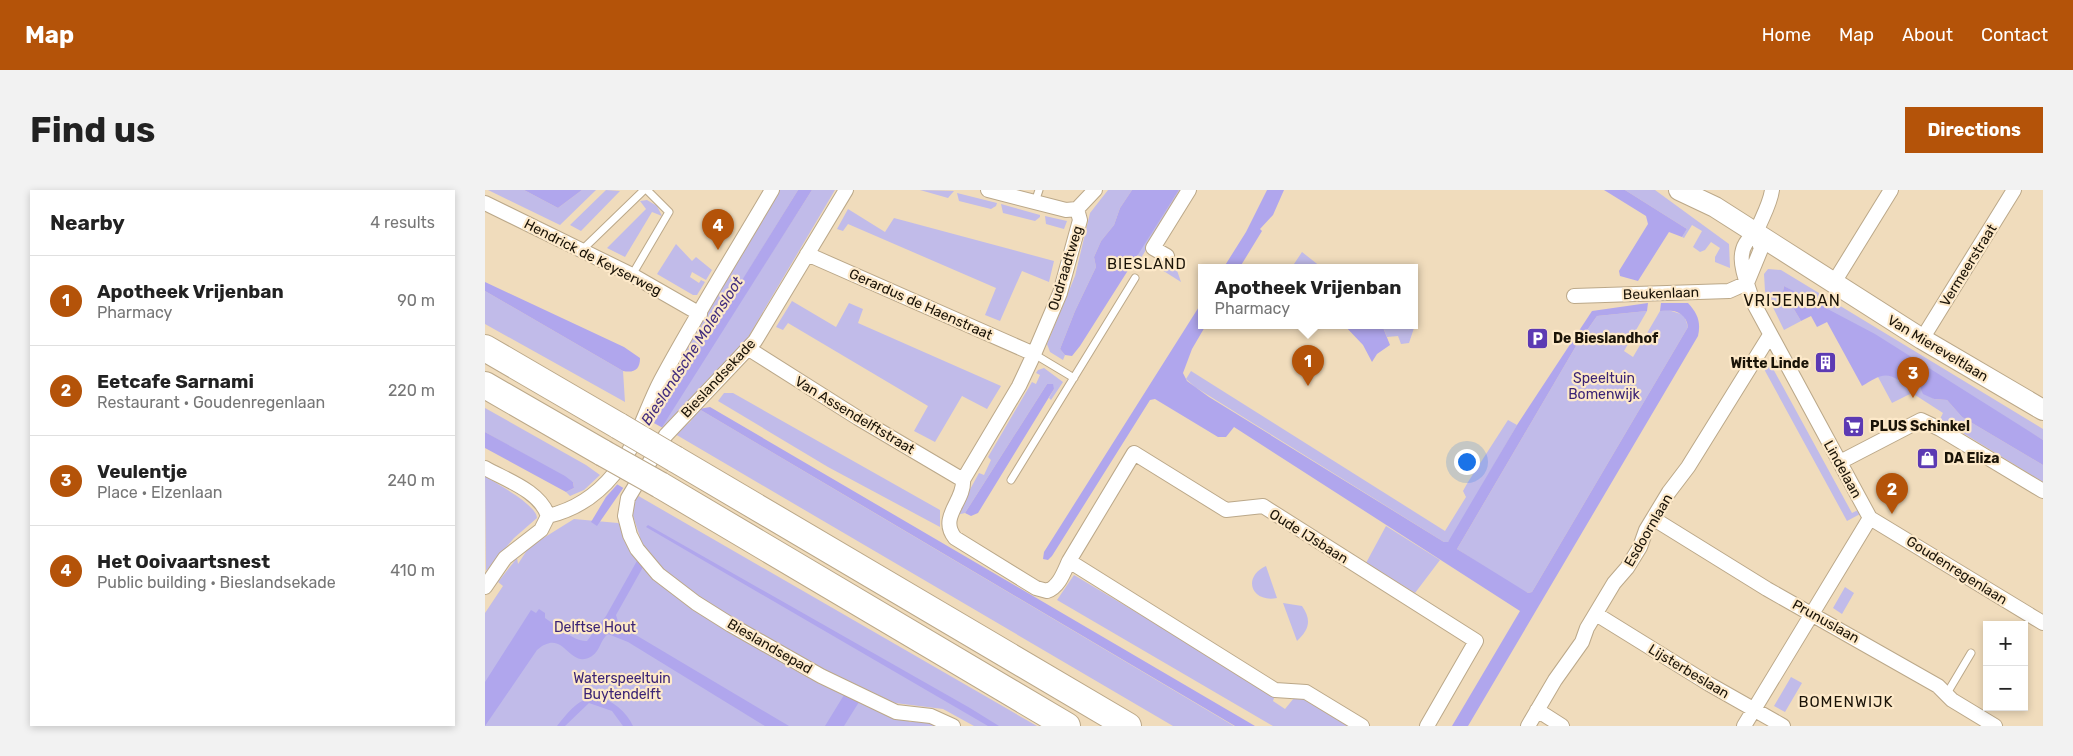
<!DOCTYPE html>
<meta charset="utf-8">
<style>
:root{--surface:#fff;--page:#f2f2f2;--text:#222;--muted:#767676;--line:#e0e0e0;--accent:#b45309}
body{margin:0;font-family:Rubik,sans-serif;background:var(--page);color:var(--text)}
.controls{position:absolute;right:15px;bottom:15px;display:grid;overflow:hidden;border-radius:0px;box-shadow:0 2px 8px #0003}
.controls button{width:45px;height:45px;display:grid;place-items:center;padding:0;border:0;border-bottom:1px solid var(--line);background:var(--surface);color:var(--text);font:25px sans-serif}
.you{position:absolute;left:981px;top:271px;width:18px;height:18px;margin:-12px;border:4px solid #fff;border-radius:50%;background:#1a73e8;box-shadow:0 0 0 8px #1a73e833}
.badge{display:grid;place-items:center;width:32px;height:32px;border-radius:50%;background:var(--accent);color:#fff;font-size:16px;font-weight:700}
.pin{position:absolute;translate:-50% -41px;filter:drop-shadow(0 1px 2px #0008)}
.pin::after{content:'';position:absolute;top:26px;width:18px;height:15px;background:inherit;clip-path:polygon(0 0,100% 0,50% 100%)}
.popup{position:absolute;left:713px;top:74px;width:220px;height:65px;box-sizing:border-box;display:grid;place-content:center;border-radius:0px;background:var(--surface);filter:drop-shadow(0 1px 4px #0005);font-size:16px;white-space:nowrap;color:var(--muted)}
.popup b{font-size:19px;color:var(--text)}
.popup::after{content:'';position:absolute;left:50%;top:100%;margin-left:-10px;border:10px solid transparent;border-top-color:var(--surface)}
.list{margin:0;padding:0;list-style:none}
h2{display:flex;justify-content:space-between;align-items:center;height:65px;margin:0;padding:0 20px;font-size:21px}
h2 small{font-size:16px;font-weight:400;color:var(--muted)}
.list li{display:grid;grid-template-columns:32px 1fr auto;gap:15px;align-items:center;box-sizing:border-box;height:90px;padding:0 20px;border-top:1px solid var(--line)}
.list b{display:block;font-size:19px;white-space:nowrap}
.list p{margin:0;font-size:16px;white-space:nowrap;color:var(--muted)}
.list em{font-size:16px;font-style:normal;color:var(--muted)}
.map{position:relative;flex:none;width:1558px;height:536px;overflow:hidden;border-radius:0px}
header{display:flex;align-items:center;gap:30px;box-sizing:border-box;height:70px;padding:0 25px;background:var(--accent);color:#fff}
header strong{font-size:24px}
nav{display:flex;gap:28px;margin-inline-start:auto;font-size:18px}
.intro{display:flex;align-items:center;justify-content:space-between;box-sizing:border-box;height:120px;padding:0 30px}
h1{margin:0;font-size:35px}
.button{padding:12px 22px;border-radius:0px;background:var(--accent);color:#fff;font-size:18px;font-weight:700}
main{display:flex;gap:30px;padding:0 30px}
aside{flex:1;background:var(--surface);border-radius:0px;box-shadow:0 2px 8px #0003}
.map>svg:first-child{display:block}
</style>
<header>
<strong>Map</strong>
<nav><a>Home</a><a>Map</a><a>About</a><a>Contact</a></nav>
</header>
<div class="intro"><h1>Find us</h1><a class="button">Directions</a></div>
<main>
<aside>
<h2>Nearby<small>4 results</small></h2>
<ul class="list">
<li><span class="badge">1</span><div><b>Apotheek Vrijenban</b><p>Pharmacy</p></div><em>90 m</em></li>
<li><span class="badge">2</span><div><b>Eetcafe Sarnami</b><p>Restaurant · Goudenregenlaan</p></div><em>220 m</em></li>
<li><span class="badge">3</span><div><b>Veulentje</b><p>Place · Elzenlaan</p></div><em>240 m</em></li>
<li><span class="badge">4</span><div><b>Het Ooivaartsnest</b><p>Public building · Bieslandsekade</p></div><em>410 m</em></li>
</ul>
</aside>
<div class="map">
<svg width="1558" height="536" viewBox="0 0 1558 536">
<rect width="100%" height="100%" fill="#f0dcbc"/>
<path fill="#c1bbe9" d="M3,0H39L73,18L97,0H111L75,35Z
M121,0L135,1L96,41L85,35Z
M295,0H313L170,232L200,161Z
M327,0H350L262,149L157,266Z
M435,0L469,1L463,8Z
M623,0H647L635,18L629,35L616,51L609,67L611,77L590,121L575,159L580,165L578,170L565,162L562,154L590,86L605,23Z
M694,0H698L656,68L652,65Z
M1140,0H1170L1244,54L1245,78L1230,72V67L1235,58L1226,52L1220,60L1215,62L1208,57L1217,41L1207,35L1199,48L1197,47L1202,39Z
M472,3L512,13L511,16L506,19L474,11Z
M162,10L172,16L177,26L167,22L140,67L122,58L161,19L155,11Z
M516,14L555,25V27L550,31L518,23Z
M363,19L400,42L409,28L569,71L564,92L537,81L515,131L500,125L511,98L363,34L358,41L352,39Z
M560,26L582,31L579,39L561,34Z
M191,54L207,71L211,67L227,80L221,90L207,82L205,87L214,93L216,90L220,92L212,105H208L172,84Z
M817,62L836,77H807Z
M687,66L696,92L677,80Z
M1283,79L1296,80L1558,239V250L1299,96L1297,107L1307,116L1316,131L1299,140L1280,101L1279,84Z
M0,101L138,181L140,212L0,134Z
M307,111L351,137L364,113L378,119L373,133L516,196L502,219L477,206L450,252L429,241L443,216L303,133L298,140L291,137Z
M1183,120L1199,125L1203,137L1047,402L1043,403L1032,398L972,359L1091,156L1112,126L1162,121L1139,161L1148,167L1175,121Z
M897,135H930L924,153L916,154L913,146L902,147Z
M1286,175L1367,323L1375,319L1377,323L1362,331L1279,179Z
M559,178L578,192L566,210L564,208L569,199L562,194L480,323L471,325L494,283L499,285L506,270L503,267L547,192L551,194L555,185L551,183L553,180Z
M706,181L960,341L981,307L978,301L983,292L1023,230L1032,235L968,346L963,352H959L710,197L701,189Z
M1397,185H1406L1413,190L1422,188L1449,209L1462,210L1477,227L1558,275V292L1455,229L1458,223L1427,203L1407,213L1393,187Z
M239,203H248L455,320V337L343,277L233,211Z
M0,218L101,275L115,285L99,300L85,306L81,302L89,298L88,292L0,242Z
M214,219L749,536H688L190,244L205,232Z
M0,286C12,294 52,315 52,328L29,348L1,381Z
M150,304L552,536H489L458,519L410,513L373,496L425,532H440L456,536H0V423L18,396L13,392L32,368L33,374L44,357L89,329L133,333L155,347L147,323Z
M901,336L955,370L930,403L881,373Z
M781,376L792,408C766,413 757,387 781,376Z
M589,385L790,505L788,511L800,519L809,508L820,507L865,536H788L572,410Z
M1360,397L1369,403L1357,424L1348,418Z
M798,413L817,416C827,430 824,440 812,451Z
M1306,487L1317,493L1300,522L1289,516Z"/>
<path fill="#b0a6ed" d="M39,0H97L73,18Z
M313,0H327L141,294L112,336L106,332L121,307L137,289L177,219Z
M647,0H694L595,156L587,166L580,165L575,159L590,121L611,77L609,67L616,51L629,35L635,18Z
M782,0H799L788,25L775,39L777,41L755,77H739L761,42Z
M1119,0H1140L1202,39L1197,47L1184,42L1153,91L1135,86L1134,81L1163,34L1161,26Z
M0,92L139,157L155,168C155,180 149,183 138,181L0,101Z
M1299,96L1390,144L1558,250V275L1477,227L1462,210L1449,209L1438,204L1434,195L1422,188L1413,190C1399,180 1390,189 1377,196L1342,132L1332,137L1326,126L1316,131L1307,116L1297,107Z
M717,112V135H721L707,159L698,183L702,191L724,207L959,352H963L1032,235L1107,121L1163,113L1162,121L1112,126L1091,156L972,359L1043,403L1047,402L1203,137C1201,122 1189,119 1175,121L1176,113H1203C1213,124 1216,132 1213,146L983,536H967L1035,421L749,237L741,247H733L670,209L665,210L567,366L563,370L558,369L559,362Z
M859,135H897L905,155L892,164L887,172L878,155Z
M562,194H568L569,199L493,323L486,326L480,323Z
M225,217L770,536H750L214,219Z
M0,242L80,286L88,292L89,298L81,302L0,258Z
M163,335L485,518L514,536H503L161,337Z
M153,369L158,377L131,425L134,435L304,536H280L143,452L123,444C115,450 115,461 107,466C83,481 80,436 52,460L0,536V492L46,420L51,423L54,419L60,423V428C71,435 89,452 102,451L121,426Z
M359,505L374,512L359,536H340Z
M112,506C128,511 141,521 148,536H138L127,521L104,513L80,536H72C84,521 93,509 112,506Z"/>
<path fill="#f0dcbc" d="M167,232L178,238L140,299L130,293Z"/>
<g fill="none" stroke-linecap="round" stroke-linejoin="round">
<defs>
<path id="lane" d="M550,12L554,0
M97,60L159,0
M147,85L184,22L162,0
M549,164L589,188
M526,290L650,88
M1461,505L1486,463"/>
<path id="street" d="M361,0L270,151L181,245L143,308L140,326L145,345L152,359L173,384L211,413L246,435L336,486L411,522L446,526L468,536
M503,0L581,20L592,19
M0,13L147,85L215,124
M592,19L610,0
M1271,43C1276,29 1285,15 1287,0
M322,64L549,164
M682,66L668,58L704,0
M1262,93L1276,59L1271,43
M1348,94L1406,0
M1089,106L1244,101L1262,93
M1437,149L1529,0
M264,159L373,228L478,290
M1355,272L1436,230L1455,239L1558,301
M0,278C21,290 55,301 63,326
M478,290C480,311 453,327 470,348L551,398L562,401C574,397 579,382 584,371L649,263L741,320L778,316L991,451L942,536
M478,290L534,196L549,164L575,103L595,30L592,19
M63,326C89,320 112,305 129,284C151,257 160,220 176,190C211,125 250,63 287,0
M1385,328L1558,433
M1169,329L1282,399L1453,496L1467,510L1510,536
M584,371L790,500L821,502L877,536
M0,397L20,368L56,340L63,326
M1111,424L1224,494L1298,536
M1052,520L1077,536
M1043,536L1070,490L1097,452L1102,438L1129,393L1142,378L1155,357L1161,340L1184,302L1203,277L1285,145
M1259,536L1385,328L1268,112C1261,88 1245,60 1271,43"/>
<path id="secondary" d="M1194,0L1230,17L1437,149L1558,220"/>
<path id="highway" d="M0,158L134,236
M0,195L118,263
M190,269L643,536
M175,295L582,536"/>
</defs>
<use href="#lane" stroke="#bba889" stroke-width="9"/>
<use href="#street" stroke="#bba889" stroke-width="16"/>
<use href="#secondary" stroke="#bba889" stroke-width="22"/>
<use href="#highway" stroke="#bba889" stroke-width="28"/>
<use href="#lane" stroke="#fff" stroke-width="7"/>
<use href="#street" stroke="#fff" stroke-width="14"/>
<use href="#secondary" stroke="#fff" stroke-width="20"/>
<use href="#highway" stroke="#fff" stroke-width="26"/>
<defs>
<path id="highway-bridge" d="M134,236L190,269
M118,263L175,295"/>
</defs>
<use href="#highway-bridge" stroke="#bba889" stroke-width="28" stroke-linecap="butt"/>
<use href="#highway-bridge" stroke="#fff" stroke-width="26"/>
</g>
<defs>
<symbol id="parking-square" viewBox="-11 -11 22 22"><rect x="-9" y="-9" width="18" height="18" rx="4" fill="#5c3ab3" stroke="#fde9c9"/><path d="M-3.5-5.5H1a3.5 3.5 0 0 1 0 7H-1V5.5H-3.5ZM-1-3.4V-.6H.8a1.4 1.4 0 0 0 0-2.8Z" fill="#fff"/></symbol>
<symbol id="building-square" viewBox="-11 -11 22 22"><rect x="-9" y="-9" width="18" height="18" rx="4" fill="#5c3ab3" stroke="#fde9c9"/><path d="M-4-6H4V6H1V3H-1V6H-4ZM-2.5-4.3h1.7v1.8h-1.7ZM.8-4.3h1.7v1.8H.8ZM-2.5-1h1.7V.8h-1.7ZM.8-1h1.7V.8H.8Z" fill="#fff"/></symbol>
<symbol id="supermarket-square" viewBox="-11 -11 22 22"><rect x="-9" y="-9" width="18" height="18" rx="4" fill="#5c3ab3" stroke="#fde9c9"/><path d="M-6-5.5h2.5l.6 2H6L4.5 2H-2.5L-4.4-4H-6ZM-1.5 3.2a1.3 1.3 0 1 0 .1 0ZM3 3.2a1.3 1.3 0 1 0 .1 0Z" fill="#fff"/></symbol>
<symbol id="shop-square" viewBox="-11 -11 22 22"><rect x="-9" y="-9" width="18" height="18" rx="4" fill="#5c3ab3" stroke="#fde9c9"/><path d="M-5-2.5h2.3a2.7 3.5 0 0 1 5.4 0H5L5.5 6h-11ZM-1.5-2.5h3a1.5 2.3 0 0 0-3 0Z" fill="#fff"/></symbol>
</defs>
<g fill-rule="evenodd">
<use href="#parking-square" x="1040" y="136" width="25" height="25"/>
<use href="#building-square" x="1328" y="160" width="25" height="25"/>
<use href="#supermarket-square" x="1356" y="224" width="25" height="25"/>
<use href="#shop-square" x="1430" y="256" width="25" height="25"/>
</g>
<g text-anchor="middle" stroke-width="4.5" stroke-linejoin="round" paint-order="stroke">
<g font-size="14" fill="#1a1307" stroke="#fde9c9">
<text transform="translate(108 67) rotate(27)" y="5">Hendrick de Keyserweg</text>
<text transform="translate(1483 75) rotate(-58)" y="5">Vermeerstraat</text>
<text transform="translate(580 78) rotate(-73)" y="5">Oudraadtweg</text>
<text transform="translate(1176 103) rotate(-2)" y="5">Beukenlaan</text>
<text transform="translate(436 114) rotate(24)" y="5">Gerardus de Haenstraat</text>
<text transform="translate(1453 158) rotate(31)" y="5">Van Miereveltlaan</text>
<text transform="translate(233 188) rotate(-47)" y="5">Bieslandsekade</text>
<text transform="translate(370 225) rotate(31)" y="5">Van Assendelftstraat</text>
<text transform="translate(1358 279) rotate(61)" y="5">Lindelaan</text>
<text transform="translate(1163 340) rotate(-60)" y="5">Esdoornlaan</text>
<text transform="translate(824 346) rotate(32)" y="5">Oude IJsbaan</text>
<text transform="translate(1472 380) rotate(32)" y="5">Goudenregenlaan</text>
<text transform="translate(1341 431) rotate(29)" y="5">Prunuslaan</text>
<text transform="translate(285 456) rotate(30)" y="5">Bieslandsepad</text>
<text transform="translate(1204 481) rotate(31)" y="5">Lijsterbeslaan</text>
</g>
<g font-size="14" font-weight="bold" fill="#1a1307" stroke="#fde9c9" text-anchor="start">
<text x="1068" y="153">De Bieslandhof</text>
<text x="1324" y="178" text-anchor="end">Witte Linde</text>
<text x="1385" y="241">PLUS Schinkel</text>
<text x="1459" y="273">DA Eliza</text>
</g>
<g font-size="14" fill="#3b2475" stroke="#fde9c9">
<text x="1119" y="193">Speeltuin<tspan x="1119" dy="16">Bomenwijk</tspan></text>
<text x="110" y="442">Delftse Hout</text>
<text x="137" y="493">Waterspeeltuin<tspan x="137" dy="16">Buytendelft</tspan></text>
</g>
<g font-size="15" letter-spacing="1" fill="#1a1307" stroke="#fde9c9">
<text x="662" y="79">BIESLAND</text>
<text x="1361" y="517">BOMENWIJK</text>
</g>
<g font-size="15" font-style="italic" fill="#422d7f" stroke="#fde9c9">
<text transform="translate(207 161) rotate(-57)" y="5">Bieslandsche Molensloot</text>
</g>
<g font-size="16" letter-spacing="1" fill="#1a1307" stroke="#fde9c9">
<text x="1307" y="116">VRIJENBAN</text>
</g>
</g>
</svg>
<div class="controls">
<button>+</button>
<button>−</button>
</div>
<div class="you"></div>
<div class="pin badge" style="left:823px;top:196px">1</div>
<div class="popup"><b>Apotheek Vrijenban</b>Pharmacy</div>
<div class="pin badge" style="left:1407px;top:324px">2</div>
<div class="pin badge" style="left:1428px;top:208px">3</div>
<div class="pin badge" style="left:233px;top:60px">4</div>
</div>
</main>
